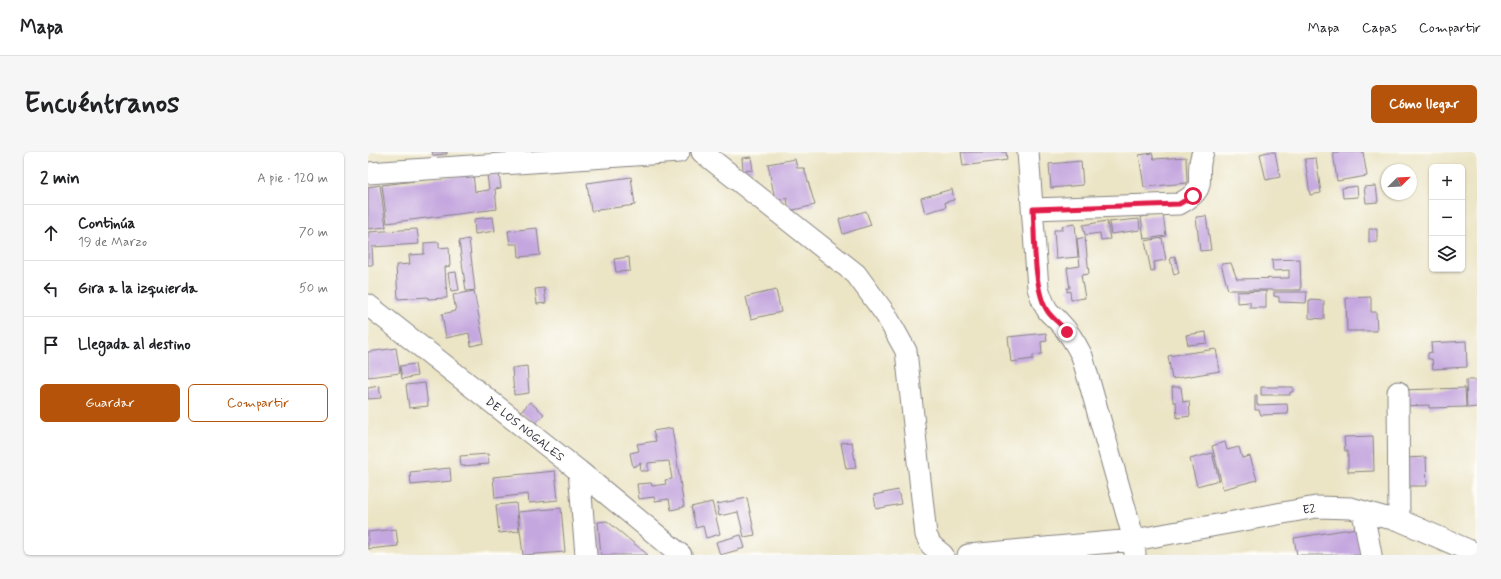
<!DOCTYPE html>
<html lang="es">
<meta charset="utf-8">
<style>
:root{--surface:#fff;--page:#f6f6f6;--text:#202124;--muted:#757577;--line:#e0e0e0;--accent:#b45309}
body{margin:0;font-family:Mynerve,sans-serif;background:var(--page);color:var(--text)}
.controls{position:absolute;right:12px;top:12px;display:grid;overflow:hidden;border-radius:6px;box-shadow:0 1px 3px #0004}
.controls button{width:36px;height:36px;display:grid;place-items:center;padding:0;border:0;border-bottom:1px solid var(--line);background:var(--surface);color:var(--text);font:20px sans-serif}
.compass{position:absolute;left:1013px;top:12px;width:36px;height:36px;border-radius:50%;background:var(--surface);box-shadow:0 1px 3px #0004;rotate:66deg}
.stop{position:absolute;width:12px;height:12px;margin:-9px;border:3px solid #e11d48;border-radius:50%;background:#fff}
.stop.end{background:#e11d48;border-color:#fff;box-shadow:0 1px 4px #0008}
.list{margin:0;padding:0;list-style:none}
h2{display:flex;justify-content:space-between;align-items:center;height:52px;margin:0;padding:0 16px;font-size:17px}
h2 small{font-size:13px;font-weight:400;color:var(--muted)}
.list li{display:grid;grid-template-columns:26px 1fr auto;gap:12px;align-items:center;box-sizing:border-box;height:56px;padding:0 16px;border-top:1px solid var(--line)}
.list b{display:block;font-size:15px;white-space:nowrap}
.list p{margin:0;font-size:13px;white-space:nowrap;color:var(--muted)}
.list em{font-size:13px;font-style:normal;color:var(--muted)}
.actions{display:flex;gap:8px;padding:12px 16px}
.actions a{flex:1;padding:9px 0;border:1px solid var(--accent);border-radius:6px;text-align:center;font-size:14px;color:var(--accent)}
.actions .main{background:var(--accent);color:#fff}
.icon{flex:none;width:22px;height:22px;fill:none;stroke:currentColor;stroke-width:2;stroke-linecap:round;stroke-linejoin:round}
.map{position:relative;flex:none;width:1109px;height:403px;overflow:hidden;border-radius:6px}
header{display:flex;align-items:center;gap:24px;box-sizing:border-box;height:56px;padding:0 20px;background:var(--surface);border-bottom:1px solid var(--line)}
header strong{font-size:19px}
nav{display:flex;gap:22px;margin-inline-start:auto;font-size:14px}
.intro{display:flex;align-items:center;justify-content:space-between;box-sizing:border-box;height:96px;padding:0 24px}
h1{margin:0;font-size:28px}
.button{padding:10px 18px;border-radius:6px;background:var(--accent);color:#fff;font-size:14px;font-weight:700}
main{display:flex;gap:24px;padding:0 24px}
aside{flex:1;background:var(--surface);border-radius:6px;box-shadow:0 1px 3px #0004}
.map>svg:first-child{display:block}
</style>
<header>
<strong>Mapa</strong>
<nav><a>Mapa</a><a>Capas</a><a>Compartir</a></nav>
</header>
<div class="intro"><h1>Encuéntranos</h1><a class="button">Cómo llegar</a></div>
<main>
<aside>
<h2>2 min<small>A pie · 120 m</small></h2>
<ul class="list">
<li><svg class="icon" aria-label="ahead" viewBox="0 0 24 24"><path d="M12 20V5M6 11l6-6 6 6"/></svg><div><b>Continúa</b><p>19 de Marzo</p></div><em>70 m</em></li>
<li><svg class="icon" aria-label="left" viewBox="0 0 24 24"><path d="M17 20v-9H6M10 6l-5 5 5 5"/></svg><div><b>Gira a la izquierda</b></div><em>50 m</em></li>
<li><svg class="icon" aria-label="arrive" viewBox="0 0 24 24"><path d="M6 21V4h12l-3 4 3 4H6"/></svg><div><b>Llegada al destino</b></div></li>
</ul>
<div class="actions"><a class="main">Guardar</a><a>Compartir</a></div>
</aside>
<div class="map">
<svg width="1109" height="403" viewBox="0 0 1109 403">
<rect width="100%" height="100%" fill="#fdfcf7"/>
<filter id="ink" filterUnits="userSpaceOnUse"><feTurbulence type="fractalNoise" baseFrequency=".025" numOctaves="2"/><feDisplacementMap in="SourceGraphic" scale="8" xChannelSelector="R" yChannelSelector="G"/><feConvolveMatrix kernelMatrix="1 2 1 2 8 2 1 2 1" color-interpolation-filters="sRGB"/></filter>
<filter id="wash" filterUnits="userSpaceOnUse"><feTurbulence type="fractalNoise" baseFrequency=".012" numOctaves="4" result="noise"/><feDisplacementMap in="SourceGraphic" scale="16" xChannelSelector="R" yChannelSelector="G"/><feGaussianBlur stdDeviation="0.9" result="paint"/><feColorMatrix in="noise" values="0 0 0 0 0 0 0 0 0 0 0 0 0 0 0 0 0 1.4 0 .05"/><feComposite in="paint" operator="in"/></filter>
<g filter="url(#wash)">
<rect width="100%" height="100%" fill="#ebe4c5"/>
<g id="blocks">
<path fill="#c5a7df" d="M64,0H79V2L65,3Z
M593,0H638L639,8L595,14Z
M900,0H907L912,25L898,28L892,2Z
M965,0H995L999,24L969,29Z
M784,1L786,7L818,5L819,31L776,35L771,3Z
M383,5L385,18L375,19L374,6Z
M948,6L953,41L942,43L937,7Z
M427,7L429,16H436L447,53L421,59L419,46L407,48L400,12Z
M713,9L715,33L683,36L681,12Z
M105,22L107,40L121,38L119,23L131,22L133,36L127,37L129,57L19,71L14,33Z
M263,25L267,53L223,59L219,31Z
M12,33L18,75L0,77V35Z
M989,34L990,45L975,46L974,36Z
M1008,34L1010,50L998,51L996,35Z
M584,37L586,48L577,50L578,55L557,61L553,46Z
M498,59L503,73L475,82L471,67Z
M795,62L798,84L776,87L773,65Z
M838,64L843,98L832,99L828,65Z
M125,65L127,79L107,82L106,67Z
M771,67L772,78L743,82L741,70Z
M739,69L742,87L733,88L732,81L717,83L715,73Z
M707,72L710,105L688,107L686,78H695L694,74Z
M169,76L172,103L151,105L150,92H142L140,79Z
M49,77L51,92L4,95L5,113H0V80Z
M1001,77H1009V90H1001Z
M717,85L721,122L713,123L717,146L703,148L702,139L699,140V136H702L699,116L712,114L709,87Z
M794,86L798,108L786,110L787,118L783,119L777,89Z
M101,87L107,138L98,139L91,89Z
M71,90V96L81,95L82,114L77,115L79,146L60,147V145L30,147L28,113L42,112L41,103L56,102V91Z
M807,104L811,121L806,123L802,106Z
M261,105L262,119L248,120L246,107Z
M932,107L933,138H860L853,112L863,111L869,127L921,126V118L905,119L904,108Z
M88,120L91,138L83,139L80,121Z
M176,136L178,151L169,152L167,137Z
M408,138L413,160L383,167L378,145Z
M106,139L116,191L103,194L101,181L78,186L74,162L88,159L85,143Z
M898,139V156H882V150L869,151V140Z
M906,140H939L938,151L911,150V145L906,144Z
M1003,145V160H1008L1009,179H979L978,146Z
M941,148L956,149V167L941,166Z
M838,180L839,191L820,193L818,183Z
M678,181L679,189L673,190L674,202L665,203V207L643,210L640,185Z
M1098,189L1099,215L1065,217L1064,207H1060V201L1064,200L1063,191Z
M28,196L32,221L0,225V200Z
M848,197L852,219L804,227L800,204Z
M47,212L49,224L34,227L32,214Z
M159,214L161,241L146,243L144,216Z
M1098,228H1109V255L1099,256Z
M57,231L60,254L41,256L38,233Z
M11,234L13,246L0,247V236Z
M804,235H813L815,250L821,249L822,264L809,266L808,250H805Z
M893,235H925V240H922V243H893Z
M1097,236L1098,255L1061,256V253L1034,254L1033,238Z
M887,243H889V253L919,252L920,262L893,263L891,258H887Z
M162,250L176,262L167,272L153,260Z
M304,276L316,355L303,358L301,347L287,349L286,345L271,347L269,332L283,331L284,334L298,332L297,328L304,327L301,309L280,311V319H272L273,311L265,315L262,301L271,299L269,292L288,289L285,279Z
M1005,284L1006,319L980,320V299H977L976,285Z
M484,290L488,316L478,317L473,291Z
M857,290L859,298L871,295L874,306L882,304L889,328L855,337L844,294Z
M844,301L851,328L829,334L822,307Z
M120,302L121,312L93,314L92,304Z
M1058,305L1059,334H1038L1037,306Z
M82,316L83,329L43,333L42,320Z
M187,319L190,348L161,351L160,342L127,346L125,325Z
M530,338L533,352L508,357L506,343Z
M379,346L387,383L376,385L370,360L351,364L349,352Z
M344,350L352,382L338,386L335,374L328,376L323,355Z
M148,351L151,379L131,381L128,353Z
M193,356L197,400L155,403L150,360Z
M239,369L280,403H233L230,370Z
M989,376L993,403H929L926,386Z
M28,377L30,394L0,397V380Z
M373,383L377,396L352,403L348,390Z"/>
</g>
</g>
<g filter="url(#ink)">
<use href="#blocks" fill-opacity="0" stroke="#868380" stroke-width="1"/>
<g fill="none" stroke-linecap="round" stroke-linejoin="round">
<defs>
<path id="minor" d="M334,0L488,122L518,163L538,199L558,383L563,393L575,403
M660,0L670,136C673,144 675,152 680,159C683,163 688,166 691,170C701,180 708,192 714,204L766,388L767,403
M0,21L311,0
M665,57L811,52C845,34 824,26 835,0
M0,153L211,319L313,403
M1030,240L1031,368
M211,319L218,403
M995,360L1003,403
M600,403L766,388L948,355L983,356L1015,365L1031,368L1109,402"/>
</defs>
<use href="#minor" stroke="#868380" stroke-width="23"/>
<use href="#minor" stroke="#fff" stroke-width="21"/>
</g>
</g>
<g fill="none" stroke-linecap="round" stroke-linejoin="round" filter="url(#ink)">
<path stroke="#e11d48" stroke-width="5" d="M699,180C694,173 685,167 680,160C665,139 667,84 665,57L811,52L825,44"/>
</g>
<g text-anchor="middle" stroke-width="3" stroke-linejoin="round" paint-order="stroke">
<g font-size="12" fill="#22223b" stroke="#fdfcf7">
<text transform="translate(157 277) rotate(38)" y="4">DE LOS NOGALES</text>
<text transform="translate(941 357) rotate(-8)" y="4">E2</text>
</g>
</g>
</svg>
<div class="controls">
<button>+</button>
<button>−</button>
<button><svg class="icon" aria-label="layers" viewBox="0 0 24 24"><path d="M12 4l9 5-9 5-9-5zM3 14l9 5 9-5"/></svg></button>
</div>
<svg class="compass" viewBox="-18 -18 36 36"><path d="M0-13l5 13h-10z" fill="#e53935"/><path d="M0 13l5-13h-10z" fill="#757577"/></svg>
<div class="stop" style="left:825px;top:44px"></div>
<div class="stop end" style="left:699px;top:180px"></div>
</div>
</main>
